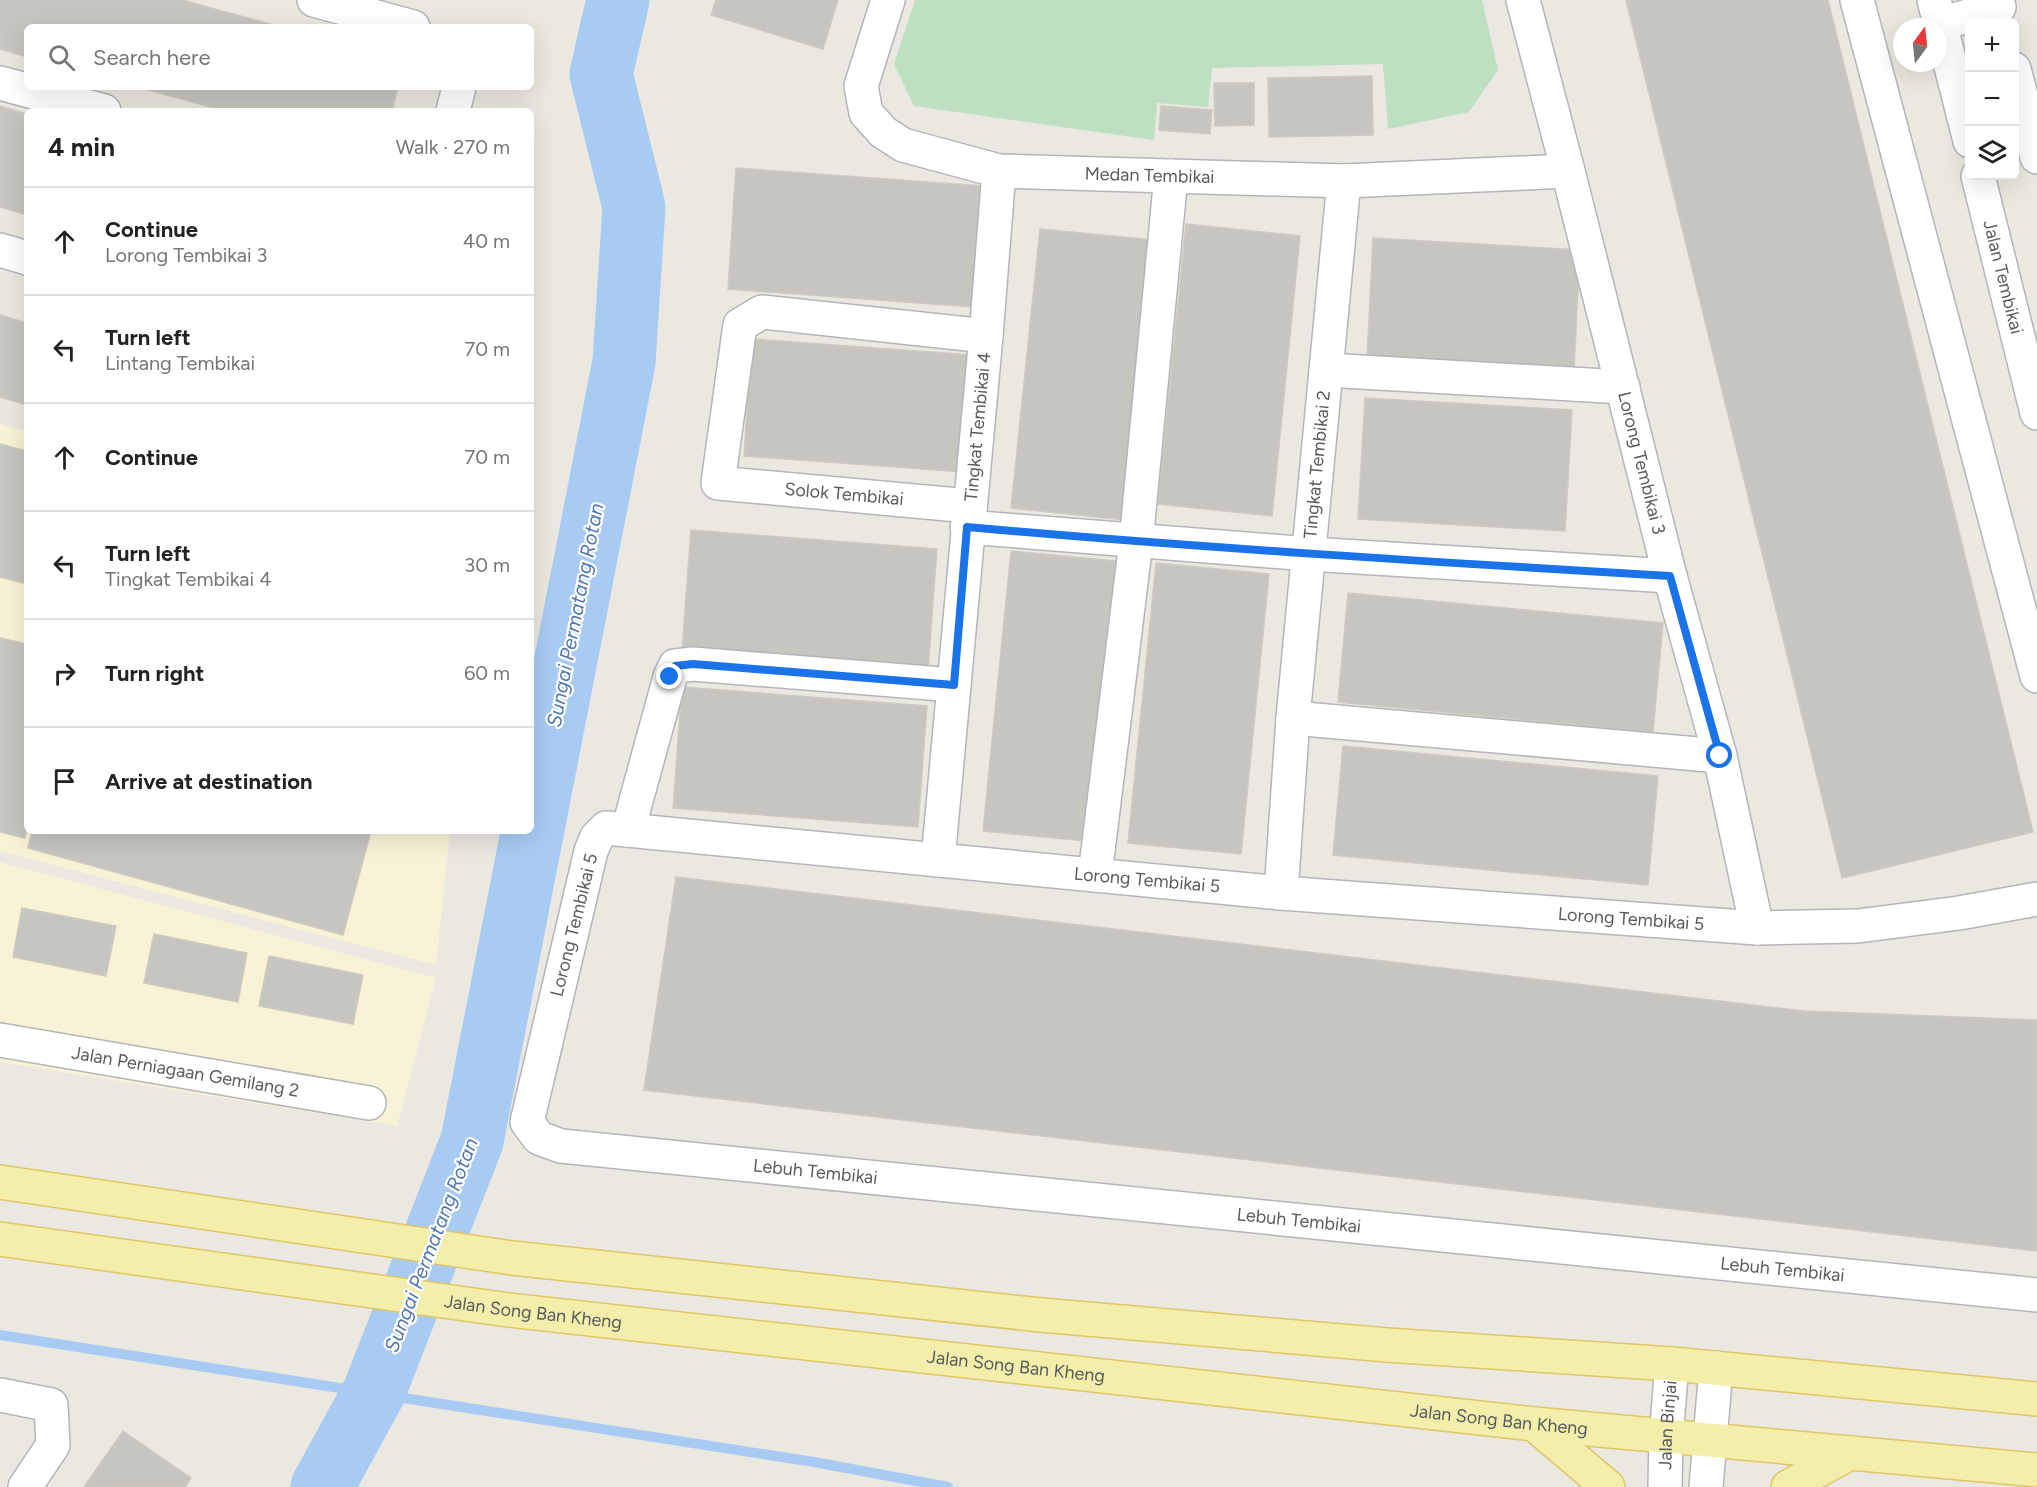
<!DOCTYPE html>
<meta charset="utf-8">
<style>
:root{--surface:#fff;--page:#f2f2f2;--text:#222;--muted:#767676;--line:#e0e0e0}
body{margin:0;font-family:Figtree,sans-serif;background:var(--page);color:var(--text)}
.controls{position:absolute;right:18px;top:18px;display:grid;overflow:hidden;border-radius:9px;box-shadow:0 6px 24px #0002}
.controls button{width:54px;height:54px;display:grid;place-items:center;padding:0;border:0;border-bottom:2px solid var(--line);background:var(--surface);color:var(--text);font:30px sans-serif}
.compass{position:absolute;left:1893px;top:18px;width:54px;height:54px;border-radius:50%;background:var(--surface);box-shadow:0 6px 24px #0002;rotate:15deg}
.stop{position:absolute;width:18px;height:18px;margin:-14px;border:4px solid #1a73e8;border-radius:50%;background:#fff}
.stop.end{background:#1a73e8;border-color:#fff;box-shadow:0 2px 6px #0008}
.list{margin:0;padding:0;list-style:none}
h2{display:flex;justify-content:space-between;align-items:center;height:78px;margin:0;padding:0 24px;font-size:26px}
h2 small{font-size:20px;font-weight:400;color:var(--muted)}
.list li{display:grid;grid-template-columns:39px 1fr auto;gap:18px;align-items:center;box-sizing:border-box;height:108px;padding:0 24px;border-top:2px solid var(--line)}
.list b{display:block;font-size:22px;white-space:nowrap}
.list p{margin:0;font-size:20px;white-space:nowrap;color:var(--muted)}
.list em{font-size:20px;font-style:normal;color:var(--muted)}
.icon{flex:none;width:33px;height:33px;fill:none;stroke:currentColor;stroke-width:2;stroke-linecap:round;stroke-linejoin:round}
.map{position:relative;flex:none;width:2037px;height:1487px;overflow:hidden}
.search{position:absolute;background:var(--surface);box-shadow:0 6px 24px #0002;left:24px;top:24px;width:510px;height:66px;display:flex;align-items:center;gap:15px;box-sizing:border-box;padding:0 21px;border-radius:9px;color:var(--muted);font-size:22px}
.panel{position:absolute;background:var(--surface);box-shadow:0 6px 24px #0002;left:24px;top:108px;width:510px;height:726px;border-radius:9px}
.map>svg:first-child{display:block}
</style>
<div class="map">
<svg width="2037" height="1487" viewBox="0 0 2037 1487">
<rect width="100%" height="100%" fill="#eae8e0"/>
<path fill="#f8f3d7" d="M0,424L27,432V831H450L436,965L0,851Z
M0,862L436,978L397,1126L0,1062Z"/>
<path fill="#bfdfc2" d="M915,0H1482L1498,70L1469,112L1388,129L1383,64L1212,68L1208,107L1157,103L1154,140L914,106L894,64Z"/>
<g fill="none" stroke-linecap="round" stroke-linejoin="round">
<path stroke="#a7cbf3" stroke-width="10" d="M0,1335L814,1462L948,1487"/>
<path stroke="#a7cbf3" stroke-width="63" d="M322,1487L374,1392L472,1141L624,362L634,207L601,74L618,0"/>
</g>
<path fill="#c7c5bf" stroke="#cdcabf" stroke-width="1.5" d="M0,0H182L281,27H27V57L0,49Z
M716,0H838L823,49L711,15Z
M1626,0H1828L2033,832L1842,878Z
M1372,76L1373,135L1269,137L1268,78Z
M1214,83H1254V125L1215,126Z
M138,87H398L392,111H225Z
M0,106L27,114V215L0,207Z
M1161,106L1212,110L1210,134L1159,130Z
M736,168L982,186L973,307L728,289Z
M1186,224L1300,236L1272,516L1158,504Z
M1040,229L1153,240L1125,520L1011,508Z
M1373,238L1580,250L1574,370L1367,359Z
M0,315L27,323V405L0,397Z
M752,339L971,355L963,472L744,456Z
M1365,398L1572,410L1565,531L1358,519Z
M0,444L27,451V584L0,577Z
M691,530L937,549L928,670L682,651Z
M1011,551L1125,562L1097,842L983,831Z
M1156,563L1269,574L1241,854L1128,843Z
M1348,593L1663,623L1653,732L1338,702Z
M0,638L27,644V828L25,838L0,832Z
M682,687L927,706L918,827L673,808Z
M1343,746L1658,776L1648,885L1333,855Z
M32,831H371L343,935L28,848Z
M676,877L1804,1011L2037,1020V1251L644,1090Z
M22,908L116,926L106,976L13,957Z
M154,934L247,953L238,1002L144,983Z
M269,956L363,975L353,1024L259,1006Z
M123,1431L191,1478L185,1487H84Z"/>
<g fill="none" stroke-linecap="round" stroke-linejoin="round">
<defs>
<g id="minor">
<path d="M314,0L413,27"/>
<path id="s1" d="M888,0L861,86L866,113L883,132L903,145L999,171L1344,181L1568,171"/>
<path id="s2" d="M1523,0L1568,171L1670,576L1720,756L1757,928"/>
<path d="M1857,0L2037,676"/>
<path d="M1934,0L1970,141"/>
<path d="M1940,24L1999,7"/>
<path d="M2014,69L2037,157"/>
<path d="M0,83L104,111"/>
<path d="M453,111L459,87"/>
<path id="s3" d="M1978,176L2037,413"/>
<path d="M0,250L27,258"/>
<path d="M1326,370L1623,387"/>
<path d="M969,506L718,483L740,325L762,312L986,336"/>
<path d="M967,527L1309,554L1670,576"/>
<path d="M1293,718L1720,756"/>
<path d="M628,830L670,677L675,666L693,664L954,685"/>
<path id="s4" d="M938,860L986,336L999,171"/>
<path d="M1095,875L1136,542L1171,176"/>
<path id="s5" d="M1281,893L1293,718L1344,181"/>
<path id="s6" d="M2037,899L1959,913L1858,926L1757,928L1281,893L606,828L597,837L591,851L527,1122L539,1138L561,1146L2037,1295"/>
<path id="s7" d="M0,1040L369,1103"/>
<path d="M0,1395L51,1405L53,1445L25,1487"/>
<path id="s8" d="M1665,1487L1666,1437L1672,1364"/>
<path d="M1706,1487L1716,1368"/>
</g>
<g id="major">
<path d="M0,1182L512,1258L1041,1315L1387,1345L1672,1364L2037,1399"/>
<path id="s9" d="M0,1239L508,1310L1534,1424L2037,1470"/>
<path d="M1534,1424L1608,1487"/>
<path d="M1788,1487L1850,1453"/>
</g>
</defs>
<use href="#minor" stroke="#b3b5b9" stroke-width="36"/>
<use href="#major" stroke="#dec665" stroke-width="36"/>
<use href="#minor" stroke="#fff" stroke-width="33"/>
<use href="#major" stroke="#f4eeab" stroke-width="33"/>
</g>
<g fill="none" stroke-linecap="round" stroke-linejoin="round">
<path stroke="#1a73e8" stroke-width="8" d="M670,677L675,666L693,664L954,685L967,527C1201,548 1435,562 1670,576L1720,756"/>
</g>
<g text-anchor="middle" stroke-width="4.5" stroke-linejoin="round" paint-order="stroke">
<g font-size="18" fill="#595b5f" stroke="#fff">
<text dy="6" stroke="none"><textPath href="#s1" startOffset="417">Medan Tembikai</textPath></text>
<text dy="6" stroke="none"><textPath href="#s3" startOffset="104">Jalan Tembikai</textPath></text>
<text dy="6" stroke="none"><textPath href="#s4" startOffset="435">Tingkat Tembikai 4</textPath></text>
<text dy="6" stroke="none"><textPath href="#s2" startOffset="478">Lorong Tembikai 3</textPath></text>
<text dy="6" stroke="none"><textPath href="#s5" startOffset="430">Tingkat Tembikai 2</textPath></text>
<text transform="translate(844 494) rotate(5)" y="6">Solok Tembikai</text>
<text transform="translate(1147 880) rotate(5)" y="6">Lorong Tembikai 5</text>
<text transform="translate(1631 919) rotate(4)" y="6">Lorong Tembikai 5</text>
<text transform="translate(574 925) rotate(-76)" y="6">Lorong Tembikai 5</text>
<text dy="6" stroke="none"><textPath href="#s7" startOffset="188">Jalan Perniagaan Gemilang 2</textPath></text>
<text dy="6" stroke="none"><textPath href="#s6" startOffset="2043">Lebuh Tembikai</textPath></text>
<text dy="6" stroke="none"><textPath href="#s6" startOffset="2529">Lebuh Tembikai</textPath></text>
<text dy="6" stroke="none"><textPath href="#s6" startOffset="3015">Lebuh Tembikai</textPath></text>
<text dy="6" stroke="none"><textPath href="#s9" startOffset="538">Jalan Song Ban Kheng</textPath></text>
<text dy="6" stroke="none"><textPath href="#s9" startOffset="1024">Jalan Song Ban Kheng</textPath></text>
<text dy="6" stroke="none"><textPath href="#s9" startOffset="1510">Jalan Song Ban Kheng</textPath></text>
<text dy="6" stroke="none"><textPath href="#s8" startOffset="62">Jalan Binjai</textPath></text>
</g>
<g font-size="20" font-style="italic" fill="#4e76b2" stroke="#fff">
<text transform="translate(575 615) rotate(-79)" y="7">Sungai Permatang Rotan</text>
<text transform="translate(431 1245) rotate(-69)" y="7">Sungai Permatang Rotan</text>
</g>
</g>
</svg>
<div class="controls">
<button>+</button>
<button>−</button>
<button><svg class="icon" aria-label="layers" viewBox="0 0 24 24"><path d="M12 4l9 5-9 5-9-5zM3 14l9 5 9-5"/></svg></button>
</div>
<svg class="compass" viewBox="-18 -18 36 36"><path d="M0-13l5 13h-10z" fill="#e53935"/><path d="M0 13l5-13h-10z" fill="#767676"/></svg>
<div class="stop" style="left:1720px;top:756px"></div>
<div class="stop end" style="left:670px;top:677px"></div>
<div class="search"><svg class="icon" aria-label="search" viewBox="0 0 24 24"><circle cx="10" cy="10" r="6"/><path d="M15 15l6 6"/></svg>Search here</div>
<section class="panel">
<h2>4 min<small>Walk · 270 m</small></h2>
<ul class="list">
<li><svg class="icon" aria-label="ahead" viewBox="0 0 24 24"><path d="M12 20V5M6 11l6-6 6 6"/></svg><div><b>Continue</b><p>Lorong Tembikai 3</p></div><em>40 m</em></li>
<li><svg class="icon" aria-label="left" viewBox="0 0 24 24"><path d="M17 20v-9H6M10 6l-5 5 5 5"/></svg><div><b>Turn left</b><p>Lintang Tembikai</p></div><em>70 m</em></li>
<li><svg class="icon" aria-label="ahead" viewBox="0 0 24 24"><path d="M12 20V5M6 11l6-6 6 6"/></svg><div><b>Continue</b></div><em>70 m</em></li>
<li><svg class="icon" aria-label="left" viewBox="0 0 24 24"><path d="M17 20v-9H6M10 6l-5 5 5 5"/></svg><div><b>Turn left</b><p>Tingkat Tembikai 4</p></div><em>30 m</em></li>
<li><svg class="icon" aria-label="right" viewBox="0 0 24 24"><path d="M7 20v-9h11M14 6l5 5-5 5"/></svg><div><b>Turn right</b></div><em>60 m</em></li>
<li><svg class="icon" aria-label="arrive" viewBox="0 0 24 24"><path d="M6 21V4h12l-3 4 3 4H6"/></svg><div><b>Arrive at destination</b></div></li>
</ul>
</section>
</div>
